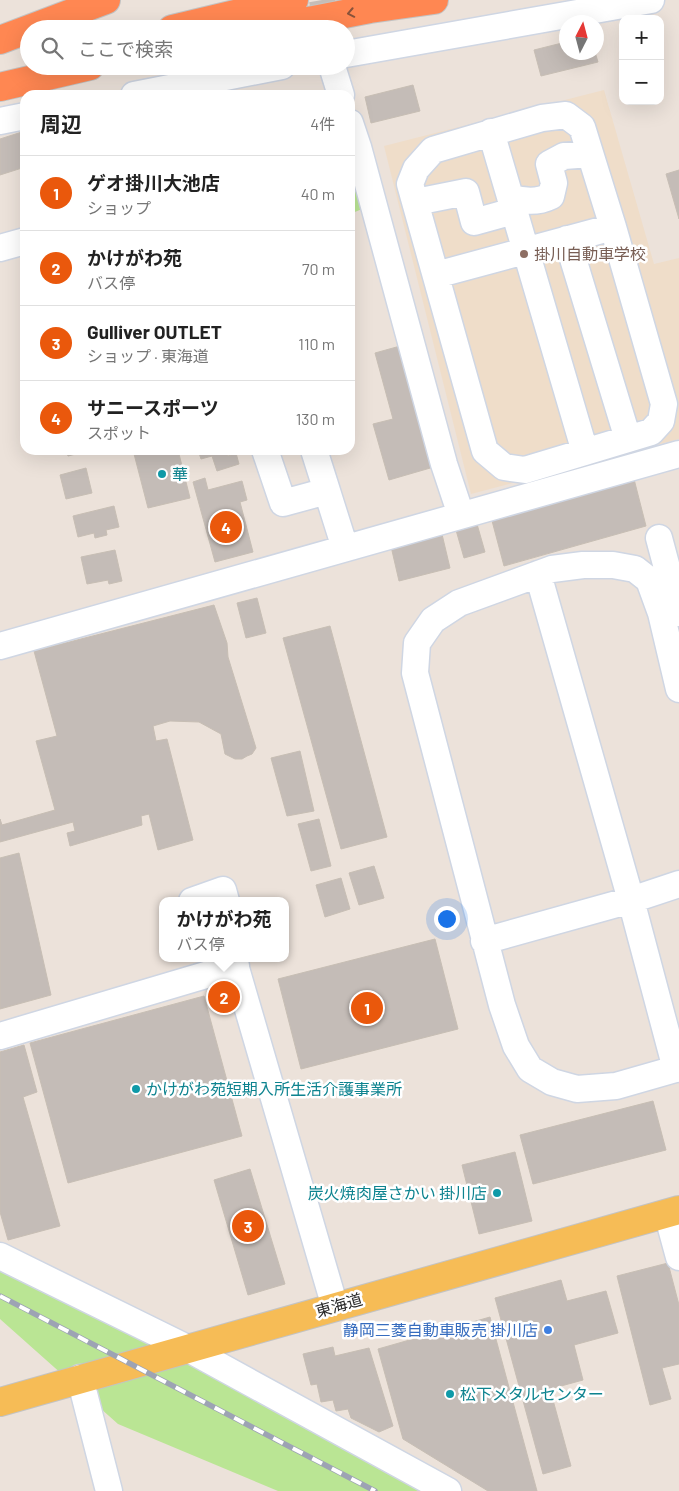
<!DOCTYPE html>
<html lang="ja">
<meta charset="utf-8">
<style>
:root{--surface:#fff;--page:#f6f6f6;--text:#222;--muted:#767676;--line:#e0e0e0;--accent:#ea580c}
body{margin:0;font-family:Barlow,"Noto Sans JP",sans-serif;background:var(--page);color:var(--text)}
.controls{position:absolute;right:15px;top:15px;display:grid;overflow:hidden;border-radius:10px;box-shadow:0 5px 20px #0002}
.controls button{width:45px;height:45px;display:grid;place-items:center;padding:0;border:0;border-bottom:1px solid var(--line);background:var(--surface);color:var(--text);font:25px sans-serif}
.compass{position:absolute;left:559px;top:15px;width:45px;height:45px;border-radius:50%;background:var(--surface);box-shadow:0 5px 20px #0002;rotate:6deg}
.you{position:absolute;left:446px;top:918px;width:18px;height:18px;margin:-12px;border:4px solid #fff;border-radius:50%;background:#1a73e8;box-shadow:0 0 0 8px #1a73e833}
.badge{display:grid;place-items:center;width:32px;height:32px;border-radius:50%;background:var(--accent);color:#fff;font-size:16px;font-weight:700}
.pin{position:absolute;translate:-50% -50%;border:2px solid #fff;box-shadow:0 1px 5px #0006}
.popup{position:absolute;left:159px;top:897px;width:130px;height:65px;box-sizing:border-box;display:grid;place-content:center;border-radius:10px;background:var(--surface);filter:drop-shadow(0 1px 4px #0005);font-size:16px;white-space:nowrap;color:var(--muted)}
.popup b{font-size:19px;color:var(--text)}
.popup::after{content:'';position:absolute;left:50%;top:100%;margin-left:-10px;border:10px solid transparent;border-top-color:var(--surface)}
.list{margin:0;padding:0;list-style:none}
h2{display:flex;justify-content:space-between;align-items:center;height:65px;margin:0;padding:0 20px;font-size:21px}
h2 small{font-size:16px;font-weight:400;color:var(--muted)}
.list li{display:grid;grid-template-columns:32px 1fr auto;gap:15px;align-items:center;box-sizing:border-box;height:75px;padding:0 20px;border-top:1px solid var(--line)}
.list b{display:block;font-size:19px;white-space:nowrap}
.list p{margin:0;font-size:16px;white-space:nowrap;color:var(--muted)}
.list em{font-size:16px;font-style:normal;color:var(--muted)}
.icon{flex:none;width:28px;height:28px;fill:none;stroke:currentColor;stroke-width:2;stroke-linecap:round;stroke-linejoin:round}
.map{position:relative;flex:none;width:679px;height:1491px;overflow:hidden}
.search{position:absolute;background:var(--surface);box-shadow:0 5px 20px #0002;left:20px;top:20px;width:335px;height:55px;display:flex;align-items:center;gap:12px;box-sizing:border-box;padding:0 18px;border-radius:28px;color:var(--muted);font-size:19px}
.panel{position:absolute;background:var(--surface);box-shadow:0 5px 20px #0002;left:20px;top:90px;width:335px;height:365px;border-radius:15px}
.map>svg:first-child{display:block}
</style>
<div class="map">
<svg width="679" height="1491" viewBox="0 0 679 1491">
<rect width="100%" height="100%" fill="#ece2da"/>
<path fill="#efddc9" d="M604,90L654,264L679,258V439L471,494L384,146Z"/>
<path fill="#bae594" d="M353,168L367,207L350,214V169Z
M0,1262L433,1491H278L118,1424L0,1319Z"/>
<path fill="#c4bcb7" stroke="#c7beb4" d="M566,42V52H595L598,62L541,76L534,50Z
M413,85L420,111L371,123L365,97Z
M25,131V167L0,175V139Z
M679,170V219L666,174Z
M411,343L444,464L389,480L373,424L393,419L375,353Z
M66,450H91L68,456Z
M133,450H178L190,498L148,508Z
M198,450H226L228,456L236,453L239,464L217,471L212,456L201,459Z
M86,468L92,493L66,499L60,475Z
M205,478L208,490L242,481L247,500L240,502L253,552L215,562L193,482Z
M634,479L646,526L504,566L491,517Z
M114,506L119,527L106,530L107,535L95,538L94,533L78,537L73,516Z
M477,524L485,552L464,558L456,530Z
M441,530L450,568L399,581L390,542Z
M115,550L122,581L109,584L108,580L87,584L81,557Z
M257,598L266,633L246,638L237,603Z
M214,605L227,643L228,657L256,748L252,754L247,756L242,759H235L225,754L221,734L199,722L170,721L153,726L156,741L167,739L193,840L158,850L149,814L141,816L142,825L70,846L67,833L75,831L73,822L0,842V819L2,825L55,810L36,741L57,736L34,651Z
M330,626L387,837L341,849L283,638Z
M300,751L314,811L287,816L271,758Z
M319,819L331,866L311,871L298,824Z
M19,853L51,995L0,1009V858Z
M374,866L384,898L359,905L349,873Z
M341,878L350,909L325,917L316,885Z
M435,939L458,1029L301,1069L278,979Z
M204,996L242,1136L68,1183L30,1043Z
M24,1045L37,1092L23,1097L60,1226L8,1240L0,1212V1052Z
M653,1101L666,1150L533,1184L520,1135Z
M515,1152L532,1221L479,1234L462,1165Z
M250,1169L285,1284L248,1295L214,1180Z
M668,1263L679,1305V1364L662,1368L671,1399L650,1405L617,1276Z
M561,1280L567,1301L606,1291L618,1333L574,1345L583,1380L550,1389L571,1466L543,1474L495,1298Z
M490,1317L537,1491H488L403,1439L378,1349Z
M333,1347L335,1356L369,1348L393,1426L379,1432L351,1418L348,1409L336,1411L333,1400L321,1402L317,1384L311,1385L303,1354Z"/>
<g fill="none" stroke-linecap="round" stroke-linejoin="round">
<path stroke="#c5bdb7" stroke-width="26" stroke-dasharray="26 13" stroke-linecap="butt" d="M322,0L327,29"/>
<defs>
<path id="minor" d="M346,54L651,0
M332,66L341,95
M134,95L282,66
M566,115L582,127L613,227L664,404L661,421L651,432L525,470L504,467L485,451L410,184L416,169L433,150L542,118Z
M0,121L25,116
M350,123L358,147L444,464L461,515
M491,132L585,452
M510,197C524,202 537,203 551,196L554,183L549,164L564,156L590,154
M416,202L466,192L474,222L514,211
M567,239L628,439
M0,248L25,241
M436,275L613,227
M265,450L283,503L327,491L314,450
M327,491L345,548
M659,538L679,613
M538,574L631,900L676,1069
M0,646L679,454
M679,689L661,613L649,580L635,569L613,565H583L552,569L459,603L433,620L417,643L415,673L502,1005L516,1046L530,1069L552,1082L577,1089L616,1086L679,1068
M192,901L223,890L226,901
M484,941L631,900L679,884
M233,958L335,1307
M0,1036L236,966
M667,1213L679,1257
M0,1256L187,1348L448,1491
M80,1378L109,1491"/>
<path id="major" d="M0,1402L679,1210"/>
<path id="highway" d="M29,29L106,0
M172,29L294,0
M267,29L370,9L434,0
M0,40L29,29
M0,87L90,66"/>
</defs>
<use href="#minor" stroke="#cfd6e3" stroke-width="29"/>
<use href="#major" stroke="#c3c3c3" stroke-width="30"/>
<use href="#highway" stroke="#c3c3c3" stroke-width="30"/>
<use href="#minor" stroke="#fff" stroke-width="26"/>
<use href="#major" stroke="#f6bc56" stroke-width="28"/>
<use href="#highway" stroke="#ff8752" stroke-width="28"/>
<defs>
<path id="rail" d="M0,1296L375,1491"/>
</defs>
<use href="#rail" stroke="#9da3b4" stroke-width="5.5"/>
<use href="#rail" stroke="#fff" stroke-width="4" stroke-dasharray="11" stroke-linecap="butt"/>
</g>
<defs><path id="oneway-chevron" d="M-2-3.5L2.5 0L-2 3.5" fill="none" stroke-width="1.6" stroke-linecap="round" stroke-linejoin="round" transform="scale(1.25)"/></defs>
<use stroke="#89533b" href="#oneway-chevron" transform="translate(351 13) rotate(169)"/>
<circle fill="#8d6e63" stroke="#fff" stroke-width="2" cx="524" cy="254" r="5"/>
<g fill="#0f9aa8" stroke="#fff" stroke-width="2">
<circle cx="162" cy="474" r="5"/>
<circle cx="136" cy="1089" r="5"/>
<circle cx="497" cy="1193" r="5"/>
<circle cx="450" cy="1394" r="5"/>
</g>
<circle fill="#3f7fe0" stroke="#fff" stroke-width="2" cx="548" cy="1330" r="5"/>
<g text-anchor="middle" stroke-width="5" stroke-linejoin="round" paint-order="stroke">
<g font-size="16" fill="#785e54" stroke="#fff" text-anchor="start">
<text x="534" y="260">掛川自動車学校</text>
</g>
<g font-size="16" fill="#0d838f" stroke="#fff" text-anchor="start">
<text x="172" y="480">華</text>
<text x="146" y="1095">かけがわ苑短期入所生活介護事業所</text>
<text x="487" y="1199" text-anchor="end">炭火焼肉屋さかい 掛川店</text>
<text x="460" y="1400">松下メタルセンター</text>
</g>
<g font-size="16" fill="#292929" stroke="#fff">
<text transform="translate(339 1305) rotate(-16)" y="6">東海道</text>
</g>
<g font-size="16" fill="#366cbe" stroke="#fff" text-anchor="end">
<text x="538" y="1336">静岡三菱自動車販売 掛川店</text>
</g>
</g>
</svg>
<div class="controls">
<button>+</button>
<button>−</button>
</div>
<svg class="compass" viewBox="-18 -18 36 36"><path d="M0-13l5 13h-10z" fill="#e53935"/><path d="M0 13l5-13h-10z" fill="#767676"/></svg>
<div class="you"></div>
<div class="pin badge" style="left:367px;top:1008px">1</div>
<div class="pin badge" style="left:224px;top:997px">2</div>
<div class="popup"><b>かけがわ苑</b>バス停</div>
<div class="pin badge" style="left:248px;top:1226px">3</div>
<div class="pin badge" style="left:226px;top:527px">4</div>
<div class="search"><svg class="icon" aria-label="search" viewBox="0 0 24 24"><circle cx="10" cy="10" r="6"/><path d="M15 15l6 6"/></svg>ここで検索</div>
<section class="panel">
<h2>周辺<small>4件</small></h2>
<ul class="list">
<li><span class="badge">1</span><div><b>ゲオ掛川大池店</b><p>ショップ</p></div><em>40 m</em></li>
<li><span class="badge">2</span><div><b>かけがわ苑</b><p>バス停</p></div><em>70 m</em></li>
<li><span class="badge">3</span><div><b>Gulliver OUTLET</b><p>ショップ · 東海道</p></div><em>110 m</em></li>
<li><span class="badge">4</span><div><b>サニースポーツ</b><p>スポット</p></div><em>130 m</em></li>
</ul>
</section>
</div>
